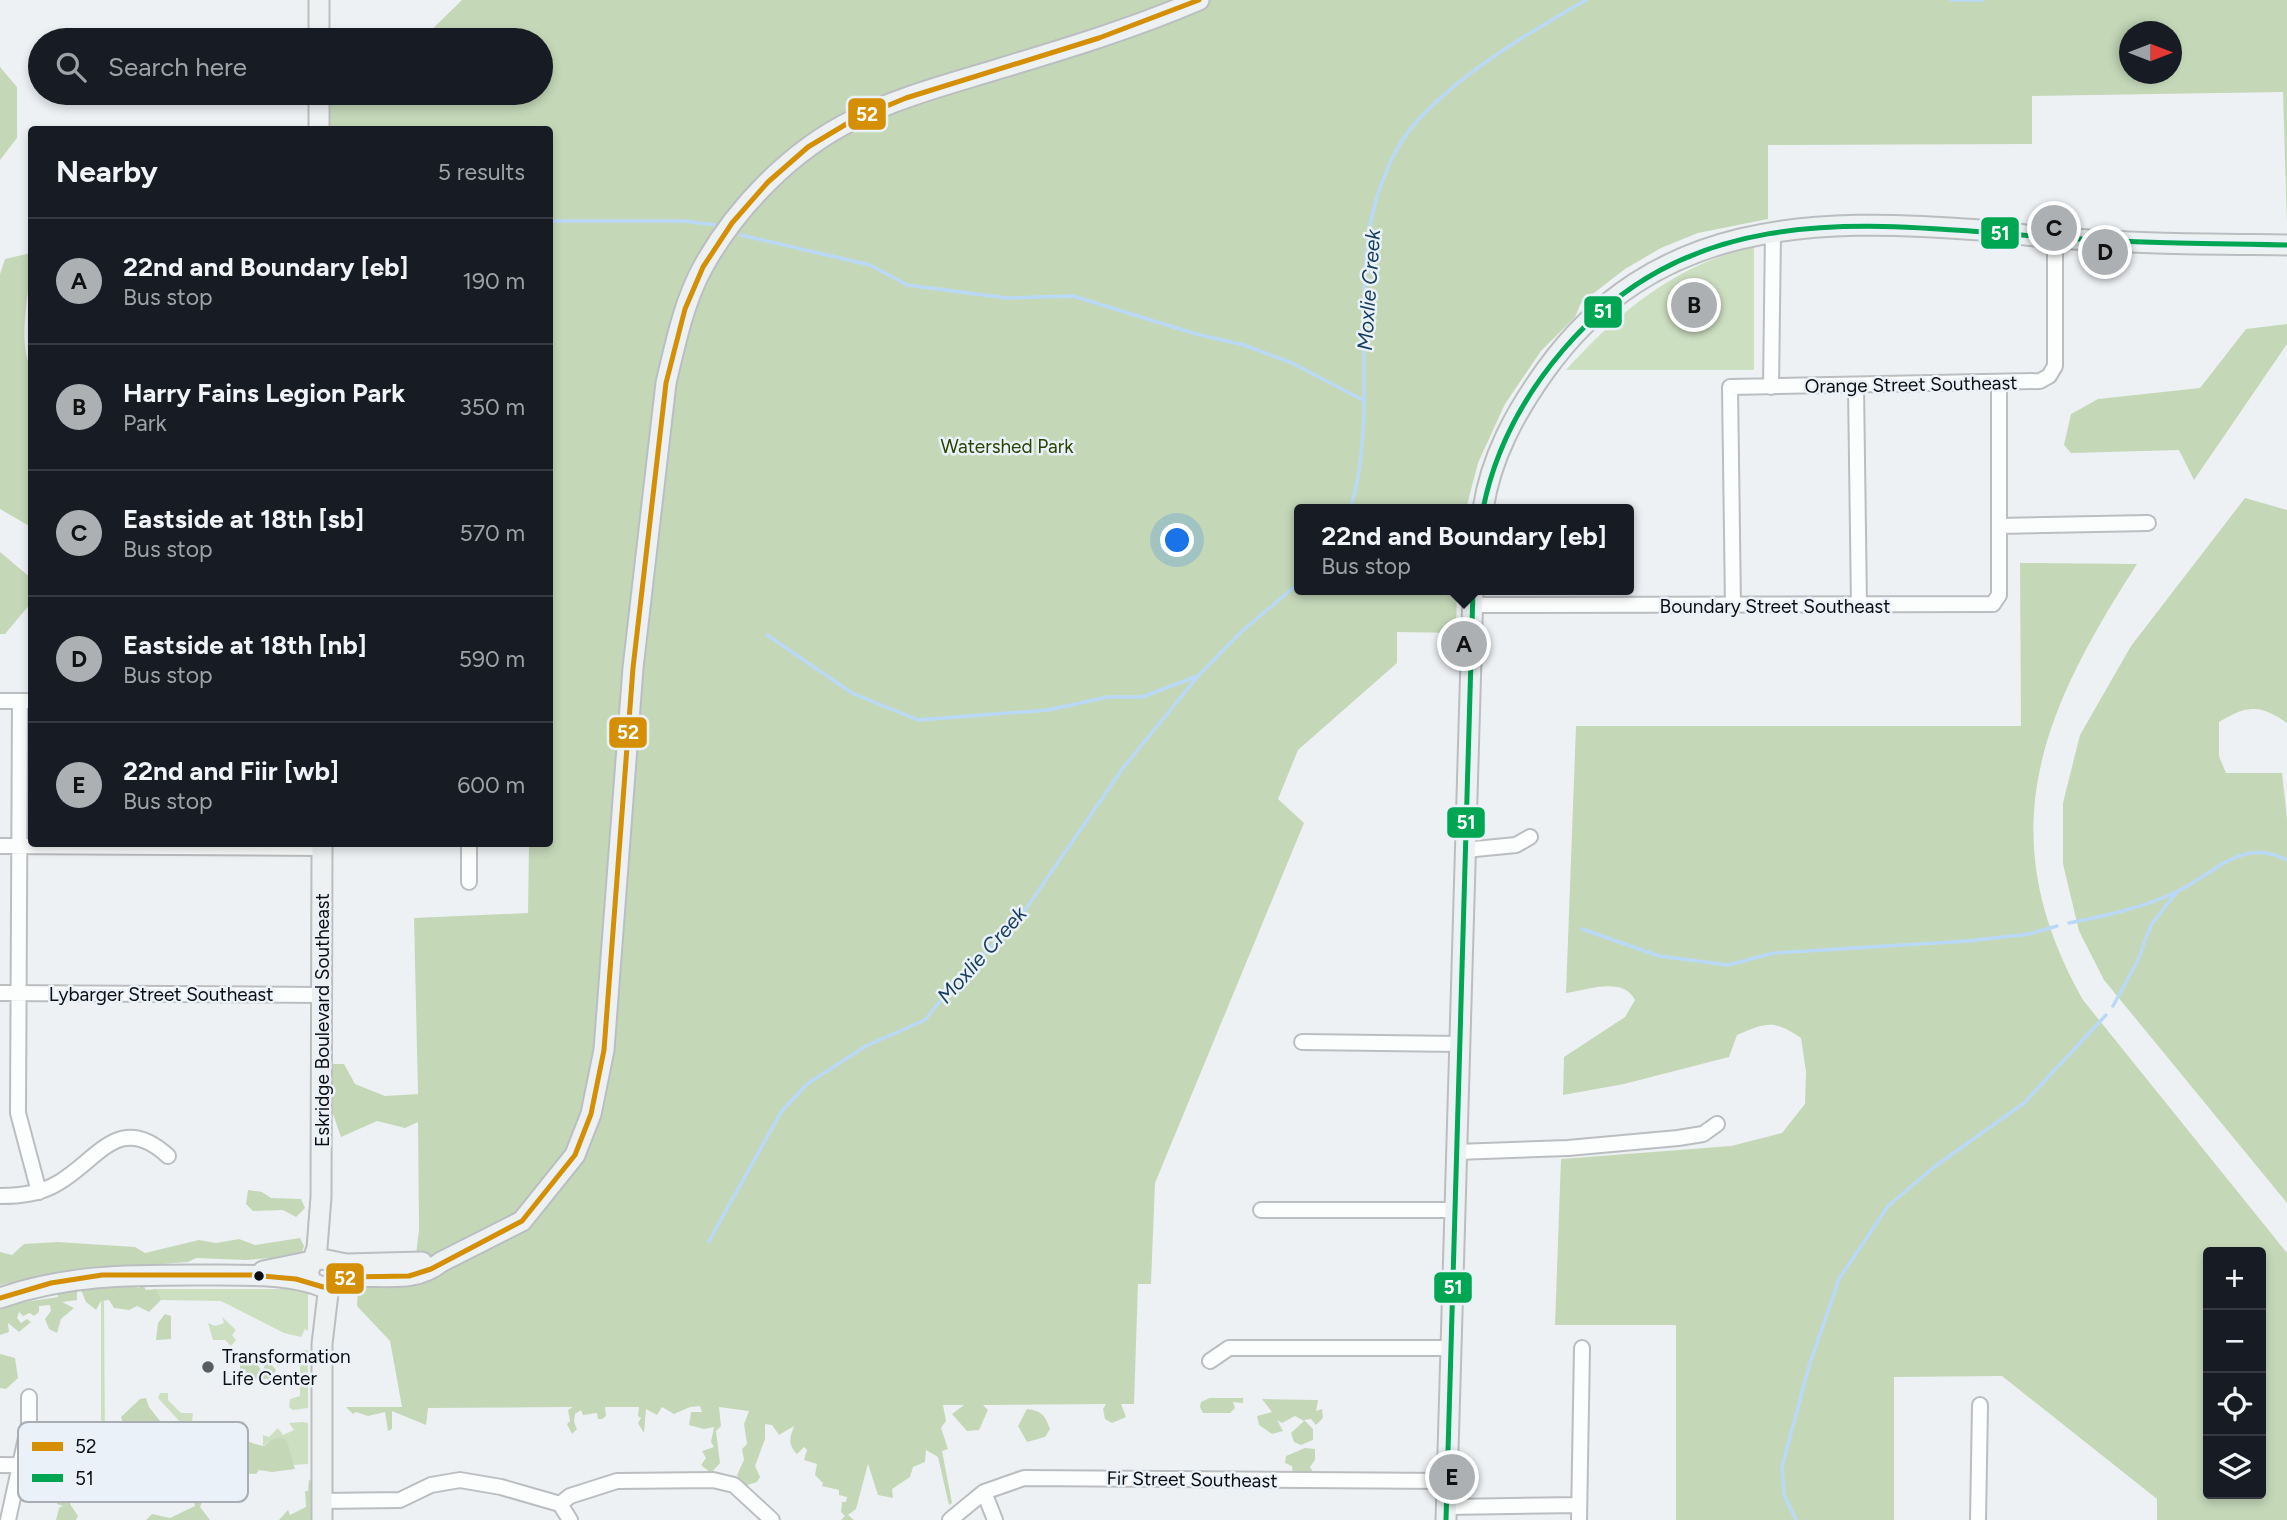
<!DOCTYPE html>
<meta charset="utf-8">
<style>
:root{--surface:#171b24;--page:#20242c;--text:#f1f3f6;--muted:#9ea1a6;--line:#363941;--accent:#adb0b2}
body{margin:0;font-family:Figtree,sans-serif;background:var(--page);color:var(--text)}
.controls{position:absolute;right:21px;bottom:21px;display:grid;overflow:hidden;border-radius:7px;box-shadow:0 4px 10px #0003}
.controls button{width:63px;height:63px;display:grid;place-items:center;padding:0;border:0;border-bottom:2px solid var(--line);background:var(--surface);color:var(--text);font:35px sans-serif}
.compass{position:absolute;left:2119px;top:21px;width:63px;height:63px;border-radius:50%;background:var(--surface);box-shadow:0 4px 10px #0003;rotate:90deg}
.you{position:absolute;left:1178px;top:541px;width:24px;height:24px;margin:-18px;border:5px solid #fff;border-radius:50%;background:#1a73e8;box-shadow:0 0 0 10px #1a73e833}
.badge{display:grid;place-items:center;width:46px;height:46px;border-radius:50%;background:var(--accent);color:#111;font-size:23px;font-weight:700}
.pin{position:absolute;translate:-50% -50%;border:4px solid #fff;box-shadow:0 2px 7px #0006}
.popup{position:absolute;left:1294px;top:504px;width:340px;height:91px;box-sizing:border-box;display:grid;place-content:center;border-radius:7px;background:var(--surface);filter:drop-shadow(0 2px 5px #0005);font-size:23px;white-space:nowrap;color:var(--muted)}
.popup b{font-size:26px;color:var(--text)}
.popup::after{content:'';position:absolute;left:50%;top:100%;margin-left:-14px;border:14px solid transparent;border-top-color:var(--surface)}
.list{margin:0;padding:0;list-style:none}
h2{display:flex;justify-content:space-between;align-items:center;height:91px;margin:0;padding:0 28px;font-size:30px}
h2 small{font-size:23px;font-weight:400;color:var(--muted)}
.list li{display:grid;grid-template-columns:46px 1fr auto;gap:21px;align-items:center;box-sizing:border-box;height:126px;padding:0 28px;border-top:2px solid var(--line)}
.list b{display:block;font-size:26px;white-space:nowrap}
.list p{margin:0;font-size:23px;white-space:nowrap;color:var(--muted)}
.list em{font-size:23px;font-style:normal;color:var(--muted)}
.icon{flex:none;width:38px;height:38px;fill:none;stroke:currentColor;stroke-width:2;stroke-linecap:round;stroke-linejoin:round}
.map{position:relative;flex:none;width:2287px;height:1520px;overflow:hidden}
.search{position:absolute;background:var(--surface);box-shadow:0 4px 10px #0003;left:28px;top:28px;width:525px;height:77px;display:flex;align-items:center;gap:18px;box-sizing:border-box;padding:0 24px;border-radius:38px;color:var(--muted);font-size:26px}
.panel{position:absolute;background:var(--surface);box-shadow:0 4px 10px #0003;left:28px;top:126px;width:525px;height:721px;border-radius:7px}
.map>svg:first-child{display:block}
</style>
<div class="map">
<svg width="2287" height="1520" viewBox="0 0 2287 1520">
<rect width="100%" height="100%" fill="#eef1f4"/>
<path fill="#cddfc1" d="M1754,247V370H1566C1618,313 1675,264 1754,247Z
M157,1289H300L308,1294V1331L305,1329L301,1337L284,1333L221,1301L161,1300Z
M104,1300L105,1446H171L166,1450L173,1466H101V1301Z
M222,1317L236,1330L232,1335L236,1340L231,1346L225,1340H213L208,1323L215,1326L224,1323Z
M308,1350V1408L293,1410L289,1407L290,1399L300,1396V1367L296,1358L300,1351Z
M168,1393V1400L181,1413H193L192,1422H180L158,1398L160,1393Z
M303,1422L308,1423V1464L295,1465L268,1442L263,1446V1435L269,1437L278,1428L283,1435L294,1430L289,1423Z"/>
<path fill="#c4d8b8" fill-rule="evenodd" d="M462,0H2287V226L2283,92L2032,96V144L1768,145V219L1698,233L1661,248L1625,269L1581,303L1575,317L1541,351L1505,404L1478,463L1466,509H1300V590H1457L1456,633L1397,632V663L1298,750L1278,799L1304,823L1155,1183L1151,1284H1138L1134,1404H1121L1126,1417L1112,1423L1105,1419L1103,1409L1106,1404L983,1405L988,1410L979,1430L967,1431L952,1414L964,1405H943L946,1421L941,1428L948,1449L942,1451L952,1503L949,1505L938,1457L926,1450L925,1462L913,1467L910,1477L892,1489L893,1498L878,1495L868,1464L856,1509L848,1515L854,1520H841L845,1516L841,1512L842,1502H846L847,1497L839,1495V1490L822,1486L823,1483L815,1475L817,1464L804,1460L807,1450L804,1447L797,1454C787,1443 790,1438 794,1426L779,1435L772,1425L765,1424V1439L755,1466L760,1477L757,1482L744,1486L737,1475L744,1460L742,1449L747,1444L744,1424L749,1411L719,1407L721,1426L716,1431L720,1463L711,1473L701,1465L706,1458L702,1451L714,1447L711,1442L714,1427L704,1429L689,1425L691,1412H702L700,1406L690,1407L674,1414L662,1407L657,1415L646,1409L644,1433L638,1423L641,1418L638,1416L639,1407H605L606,1416L602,1419H598L597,1413L583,1415L581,1410L575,1414L574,1422L577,1429L572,1434L567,1424L570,1421L568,1410L573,1407L428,1408L426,1425L392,1411V1429L388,1431L385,1412L368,1416L356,1412L353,1414L346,1407H402L390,1341L357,1306L358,1285L415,1264L419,1229L418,1122L405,1128L377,1121L341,1137L325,1091L332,1064H344L355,1084L385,1096L418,1094L414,918L528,913L529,844H550V130L319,129V99H339L350,93H541V40H421ZM2130,32H2172V74H2130Z
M0,67L17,87V138L0,160Z
M31,253C32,287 15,339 32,371L31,527L0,509V274L5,259Z
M2287,324V344L2194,480L2179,450L2071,453L2064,445L2071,414L2098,399L2200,388L2246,329Z
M2245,498L2287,510V723C2260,704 2247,705 2219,722V756L2226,773H2282L2287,818V1203L2104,980L2079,931L2063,864V803L2080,735L2131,646Z
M0,552L31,578V603L5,634H0Z
M2020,563L2137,564C2041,713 1989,833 2083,1000L2287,1253V1520H2157V1499L2002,1376L1894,1377V1520H1676V1325H1555L1561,1159L1731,1146L1782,1133L1805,1104L1806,1072L1801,1038C1774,1019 1766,1023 1737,1035L1729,1057L1624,1084L1563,1095L1564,1057L1625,1017L1635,1000C1623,976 1588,990 1566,993L1576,726H2021ZM2208,1252H2261V1494H2208Z
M248,1190L262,1192L271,1198L301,1199L305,1208L296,1217L283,1210L253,1211L246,1204Z
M300,1238L304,1246L301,1256L245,1260L196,1258L188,1262L61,1272L0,1285V1252L12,1255L24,1244L58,1242L135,1247L145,1253L199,1240L216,1243L239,1239L255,1245Z
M85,1281L109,1284V1288H116L121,1283L139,1288L142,1283L146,1290L157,1289L161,1300L149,1312L137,1306L129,1310L114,1308L109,1300L101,1301L96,1310L86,1302L81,1290Z
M72,1282L77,1290V1300L62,1302L74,1308L61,1319L57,1333L49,1329L45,1319L51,1311L50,1305L39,1306V1312L34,1316L30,1313L23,1316L19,1312L17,1318L21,1323L27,1319L31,1322L19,1332L8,1323L9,1332L0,1335V1310L5,1305L58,1297L57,1290Z
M165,1314L171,1316V1339L156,1340L158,1323Z
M0,1354L15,1358L18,1378L6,1389L0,1388Z
M240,1356L246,1358L245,1364L256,1362L262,1372L266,1363H270L276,1370L270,1379H240Z
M146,1398L149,1407L164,1426L156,1436L137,1440L125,1432L121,1417L140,1399Z
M1210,1398H1243V1403L1233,1402L1235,1408L1230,1413H1203L1200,1407L1201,1402Z
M1262,1399L1318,1400L1316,1411L1322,1409L1323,1418L1316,1425L1311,1419L1304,1420L1313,1429V1440L1301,1445L1294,1442L1291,1433L1304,1421L1295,1416L1282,1423L1277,1420L1283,1431L1272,1434L1259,1425L1257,1416L1272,1412Z
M1027,1409C1042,1411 1045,1415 1050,1429L1045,1437L1027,1442L1018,1426Z
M47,1430L57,1439L65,1455L55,1465L35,1462L24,1454L31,1434Z
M191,1436L209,1439V1451L214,1446L213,1441C234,1428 246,1444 264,1446C272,1439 278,1435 287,1441L295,1469L272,1472L259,1470L256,1474L225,1472L220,1477C198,1473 171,1476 166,1449Z
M1305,1448L1315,1449V1460L1310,1467L1313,1472L1303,1478L1293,1474L1292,1466L1285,1463L1286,1456Z
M75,1474L76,1481L71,1486L74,1498L70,1504L78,1516L76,1520H56L59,1508L63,1506L57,1504L56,1494L49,1488L60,1480L65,1482L67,1475Z
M194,1478L201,1480L206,1492L200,1507L210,1520H146L152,1514L170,1518L195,1506L192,1496L185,1494L194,1487L188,1484Z
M309,1479L312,1483L311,1511L320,1520H279L288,1510L290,1515L306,1507L305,1491H308Z"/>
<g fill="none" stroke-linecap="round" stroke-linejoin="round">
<path stroke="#bad9f6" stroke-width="3.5" d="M1951,0H1982
M550,221H684L717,225
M741,235L870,265L907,285L1007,298L1073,296L1196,334L1244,345L1292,363L1363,400
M1350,509C1367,457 1364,395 1364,341C1364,297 1363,247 1375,204C1382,179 1395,147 1412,127C1456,75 1527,34 1586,0
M767,635L852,693L918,720L1048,710L1108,697H1142L1198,676
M2069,923C2104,916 2142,908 2174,893C2213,876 2240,836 2287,860
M1582,929L1659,956L1728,965L1774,953L1968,941L2029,934L2057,926
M2113,1006L2138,960L2151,925L2176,893
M709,1241L781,1112L807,1084L866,1046L925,1020L961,975L1016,923L1123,768L1198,676L1241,632L1300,582
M1796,1520L1784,1495L1782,1467L1809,1366L1839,1279L1888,1206L1934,1167L2024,1103L2106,1015"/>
<defs>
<path id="street" d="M1856,386L1859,606
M1771,387L1773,232
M1999,526L2148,523
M1473,605L1993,604L1999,595V383
M1733,606L1730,387L2040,381L2049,376L2055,366V238
M0,701H32
M20,701L18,1113L39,1192
M0,846L322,848
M1465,850L1516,845L1530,837
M469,882V844
M0,993L322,995
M1302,1042L1460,1044
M1456,1152L1568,1148L1678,1138L1703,1134L1717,1124
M0,1196C20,1196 40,1194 58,1183C98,1160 119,1111 168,1156
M1261,1210H1454
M1210,1361L1229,1348H1450
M0,1465L79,1466L96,1470
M984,1492L995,1520
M322,1501L400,1500L431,1485L460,1480L501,1487L560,1504L570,1520
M560,1504L570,1496L617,1481L713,1480L734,1485L772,1520
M1447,1507L1579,1505
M8,1520L29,1424V1397
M950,1520L984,1492L1024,1478L1447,1481
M1579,1520L1582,1348
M1978,1520L1980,1405"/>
<path id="secondary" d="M319,0V40
M319,130V93
M1483,509C1491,457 1515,413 1545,371C1653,220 1812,217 1980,230C2007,232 2033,237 2059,238C2135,244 2211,244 2287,245
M322,844L321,1197L317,1248L308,1273L312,1283L323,1287C333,1285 339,1278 349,1277C380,1274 415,1284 441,1262L522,1221L575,1155L591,1114L604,1050L633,668L666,383C675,345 684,301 703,267C736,207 792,150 853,120C899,97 949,84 998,69C1065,49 1134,28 1199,0
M263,1271L322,1259L346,1264L422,1262
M0,1298C68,1274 134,1275 205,1275C238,1275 281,1274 311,1283
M322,1520V1344L329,1285
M1446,1520L1473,590"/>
</defs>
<use href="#street" stroke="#bbbec0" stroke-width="18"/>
<use href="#secondary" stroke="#bbbec0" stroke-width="23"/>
<use href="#street" stroke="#fcfdfd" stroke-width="14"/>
<use href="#secondary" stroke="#edf1f2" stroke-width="19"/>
<defs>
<path id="bus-1" d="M0,1298L51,1283L102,1275H252L296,1279L323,1287L349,1277L409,1276L431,1269L522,1221L575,1155L591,1114L604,1050L633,668L666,383L685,309L703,267L732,223L768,182L808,147L853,120L906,98L1099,38L1199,0"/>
<path id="bus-2" d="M1483,509C1495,449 1523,397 1563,350C1695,196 1868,224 2049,237C2128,243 2208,244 2287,245
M1446,1520L1473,590"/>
</defs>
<use href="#bus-1" stroke="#eaf1f8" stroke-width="10"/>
<use href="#bus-2" stroke="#eaf1f8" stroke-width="10"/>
<use href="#bus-1" stroke="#d48f02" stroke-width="5"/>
<use href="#bus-2" stroke="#00a651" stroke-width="5"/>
</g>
<circle fill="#0b0e10" stroke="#eaf1f8" stroke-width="2.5" cx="259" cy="1276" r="6"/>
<circle fill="#5a5d60" stroke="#eaf1f8" stroke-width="2.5" cx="208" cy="1367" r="7"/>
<g text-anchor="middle" stroke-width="5" stroke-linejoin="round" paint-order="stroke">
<g font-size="19" fill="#0b0e10" stroke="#eaf1f8">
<text transform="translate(1911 384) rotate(-1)" y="7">Orange Street Southeast</text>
<text x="1775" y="613">Boundary Street Southeast</text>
<text x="161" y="1001">Lybarger Street Southeast</text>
<text transform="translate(322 1020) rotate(-90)" y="7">Eskridge Boulevard Southeast</text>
<text transform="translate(1192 1479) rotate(1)" y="7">Fir Street Southeast</text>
</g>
<g font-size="19" fill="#264300" stroke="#eaf1f8">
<text x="1007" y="453">Watershed Park</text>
</g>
<g font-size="19" fill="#0b0e10" stroke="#eaf1f8" text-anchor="start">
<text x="222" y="1363">Transformation<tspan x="222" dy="22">Life Center</tspan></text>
</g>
<g font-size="21" font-style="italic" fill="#153d5d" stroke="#eaf1f8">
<text transform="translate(1369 290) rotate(-86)" y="7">Moxlie Creek</text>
<text transform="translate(982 955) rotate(-48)" y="7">Moxlie Creek</text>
</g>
</g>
<rect x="18" y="1422" width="230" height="80" rx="10" fill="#eaf1f8" stroke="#a7adb2" stroke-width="2"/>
<rect x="32" y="1442" width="31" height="9" fill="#d48f02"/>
<rect x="32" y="1474" width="31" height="8" fill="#00a651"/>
<g font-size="19" fill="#0b0e10">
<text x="75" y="1453">52</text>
<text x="75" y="1485">51</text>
</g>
<g stroke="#eaf1f8" stroke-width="2.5">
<rect x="847" y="97" width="40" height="34" rx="7" fill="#d48f02"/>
<rect x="1980" y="216" width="40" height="34" rx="7" fill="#00a651"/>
<rect x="1583" y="295" width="40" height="34" rx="7" fill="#00a651"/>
<rect x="608" y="716" width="40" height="33" rx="7" fill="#d48f02"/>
<rect x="1446" y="806" width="40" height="33" rx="7" fill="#00a651"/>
<rect x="325" y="1262" width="40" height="33" rx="7" fill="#d48f02"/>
<rect x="1433" y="1271" width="40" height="33" rx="7" fill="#00a651"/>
</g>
<g font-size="19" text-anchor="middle" font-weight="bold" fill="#fff">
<text x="867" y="121">52</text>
<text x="2000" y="240">51</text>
<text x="1603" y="318">51</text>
<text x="628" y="739">52</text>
<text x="1466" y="829">51</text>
<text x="345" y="1285">52</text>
<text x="1453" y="1294">51</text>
</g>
</svg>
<div class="controls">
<button>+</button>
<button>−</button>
<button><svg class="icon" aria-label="locate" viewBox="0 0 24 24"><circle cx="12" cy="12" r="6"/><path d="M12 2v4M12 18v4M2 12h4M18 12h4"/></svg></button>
<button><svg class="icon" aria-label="layers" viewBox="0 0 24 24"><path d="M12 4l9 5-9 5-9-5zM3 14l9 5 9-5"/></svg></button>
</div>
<svg class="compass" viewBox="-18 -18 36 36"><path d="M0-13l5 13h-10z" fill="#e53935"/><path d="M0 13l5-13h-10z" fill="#9ea1a6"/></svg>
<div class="you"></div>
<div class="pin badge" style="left:1464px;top:644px">A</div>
<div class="popup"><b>22nd and Boundary [eb]</b>Bus stop</div>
<div class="pin badge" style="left:1694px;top:305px">B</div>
<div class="pin badge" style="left:2054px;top:228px">C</div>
<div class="pin badge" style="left:2105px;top:252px">D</div>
<div class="pin badge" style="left:1452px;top:1477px">E</div>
<div class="search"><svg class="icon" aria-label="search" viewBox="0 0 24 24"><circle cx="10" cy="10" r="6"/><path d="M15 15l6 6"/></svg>Search here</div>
<section class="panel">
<h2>Nearby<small>5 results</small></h2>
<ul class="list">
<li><span class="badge">A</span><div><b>22nd and Boundary [eb]</b><p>Bus stop</p></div><em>190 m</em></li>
<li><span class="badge">B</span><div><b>Harry Fains Legion Park</b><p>Park</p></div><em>350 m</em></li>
<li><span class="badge">C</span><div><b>Eastside at 18th [sb]</b><p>Bus stop</p></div><em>570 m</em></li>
<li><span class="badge">D</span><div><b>Eastside at 18th [nb]</b><p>Bus stop</p></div><em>590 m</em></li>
<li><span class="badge">E</span><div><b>22nd and Fiir [wb]</b><p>Bus stop</p></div><em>600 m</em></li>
</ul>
</section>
</div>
